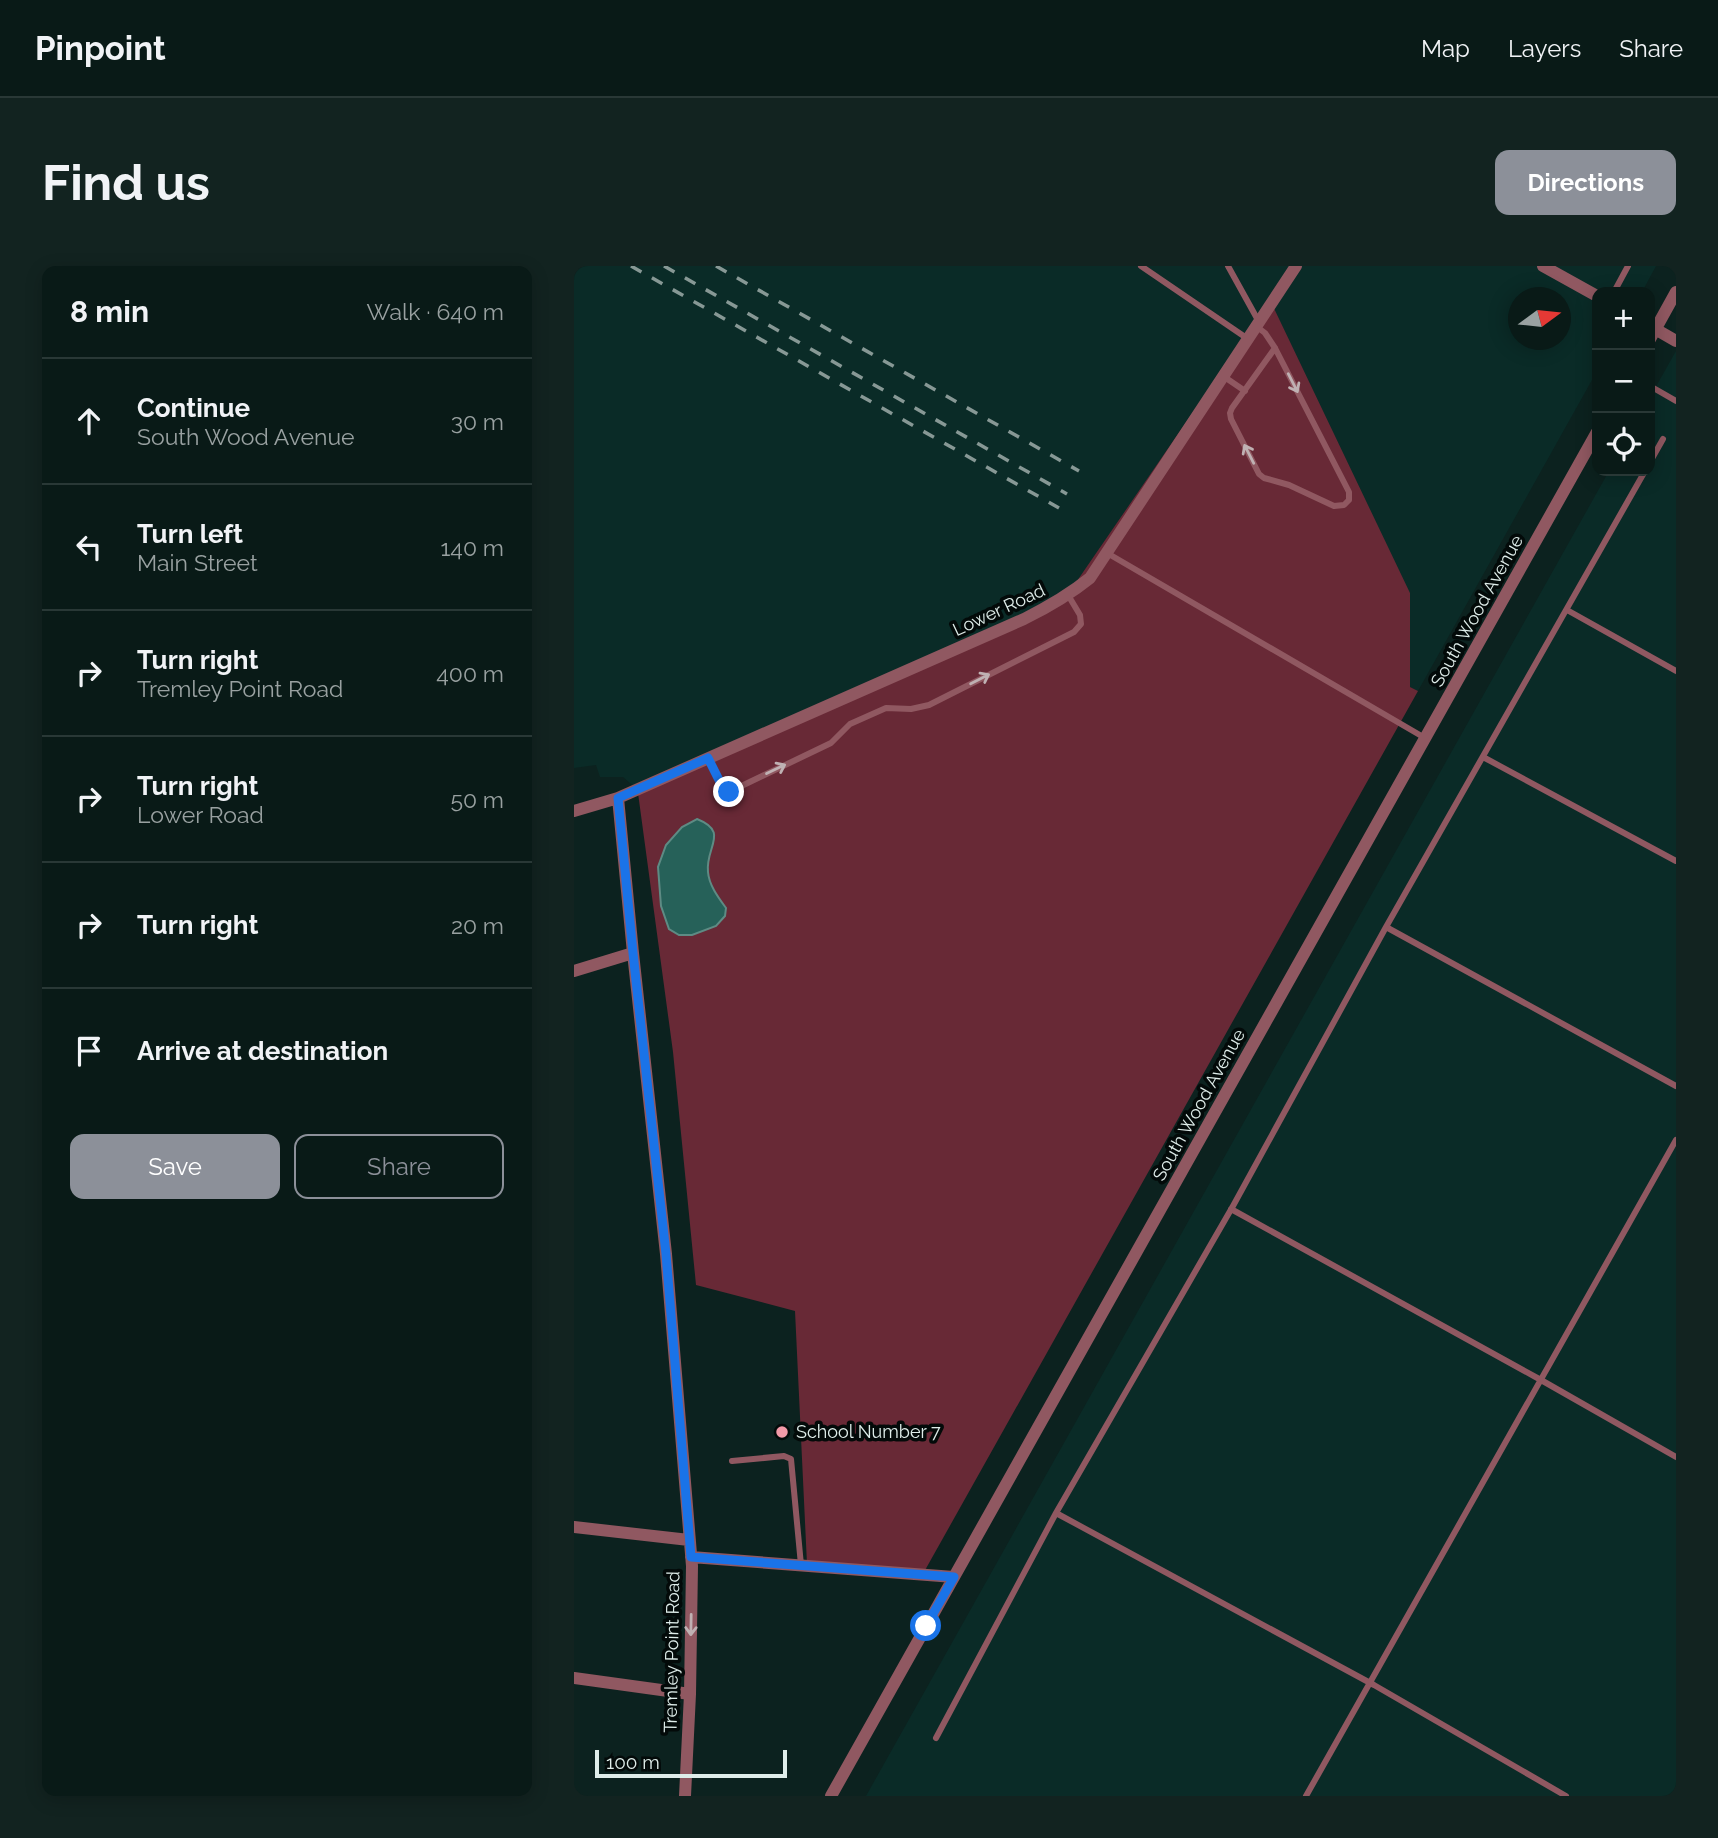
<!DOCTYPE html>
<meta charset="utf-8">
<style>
:root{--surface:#091a17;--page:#122320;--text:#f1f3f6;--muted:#99a1a1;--line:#293836;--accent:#8c9099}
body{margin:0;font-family:Raleway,sans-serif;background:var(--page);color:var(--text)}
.controls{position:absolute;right:21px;top:21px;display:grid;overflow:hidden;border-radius:14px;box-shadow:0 4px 18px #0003}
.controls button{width:63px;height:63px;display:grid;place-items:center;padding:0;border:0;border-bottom:2px solid var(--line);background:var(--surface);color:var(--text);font:35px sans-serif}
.compass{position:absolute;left:934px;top:21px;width:63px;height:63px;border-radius:50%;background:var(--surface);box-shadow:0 4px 18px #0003;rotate:75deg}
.scale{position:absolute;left:21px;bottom:18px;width:192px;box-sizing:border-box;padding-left:7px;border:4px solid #dfedea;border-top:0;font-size:19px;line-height:24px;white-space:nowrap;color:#dfedea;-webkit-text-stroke:5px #030a09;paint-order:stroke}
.stop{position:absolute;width:21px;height:21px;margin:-16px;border:5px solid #1a73e8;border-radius:50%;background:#fff}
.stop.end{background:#1a73e8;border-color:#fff;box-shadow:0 2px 7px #0008}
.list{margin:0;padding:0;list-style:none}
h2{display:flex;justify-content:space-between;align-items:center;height:91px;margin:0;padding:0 28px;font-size:30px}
h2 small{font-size:23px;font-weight:400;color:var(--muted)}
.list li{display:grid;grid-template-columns:46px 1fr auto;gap:21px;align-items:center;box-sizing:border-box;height:126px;padding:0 28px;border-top:2px solid var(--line)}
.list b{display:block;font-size:26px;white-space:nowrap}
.list p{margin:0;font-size:23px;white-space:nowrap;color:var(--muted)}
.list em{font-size:23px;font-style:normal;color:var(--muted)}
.actions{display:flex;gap:14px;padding:21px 28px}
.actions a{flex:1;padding:16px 0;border:2px solid var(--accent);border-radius:14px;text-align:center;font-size:24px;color:var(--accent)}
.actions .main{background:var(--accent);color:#fff}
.icon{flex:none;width:38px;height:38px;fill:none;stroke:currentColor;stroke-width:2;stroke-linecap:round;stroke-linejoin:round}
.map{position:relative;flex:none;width:1102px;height:1530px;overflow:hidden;border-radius:14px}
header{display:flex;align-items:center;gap:42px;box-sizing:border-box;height:98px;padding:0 35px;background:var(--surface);border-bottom:2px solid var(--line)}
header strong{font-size:33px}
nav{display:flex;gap:38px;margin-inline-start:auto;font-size:24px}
.intro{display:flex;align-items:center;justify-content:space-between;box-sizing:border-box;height:168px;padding:0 42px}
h1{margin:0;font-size:49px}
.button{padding:18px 32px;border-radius:14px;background:var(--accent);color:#fff;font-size:24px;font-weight:700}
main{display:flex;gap:42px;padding:0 42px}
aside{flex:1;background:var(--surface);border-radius:14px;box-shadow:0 4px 18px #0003}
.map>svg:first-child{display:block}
</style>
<header>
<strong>Pinpoint</strong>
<nav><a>Map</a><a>Layers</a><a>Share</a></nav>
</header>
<div class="intro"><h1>Find us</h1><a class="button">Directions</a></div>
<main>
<aside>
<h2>8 min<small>Walk · 640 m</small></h2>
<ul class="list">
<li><svg class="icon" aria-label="ahead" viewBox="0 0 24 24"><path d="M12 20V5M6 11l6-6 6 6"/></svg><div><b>Continue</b><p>South Wood Avenue</p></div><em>30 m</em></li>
<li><svg class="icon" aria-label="left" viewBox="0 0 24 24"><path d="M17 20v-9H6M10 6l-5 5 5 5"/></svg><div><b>Turn left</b><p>Main Street</p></div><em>140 m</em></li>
<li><svg class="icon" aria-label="right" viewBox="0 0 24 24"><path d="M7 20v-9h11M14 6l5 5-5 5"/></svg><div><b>Turn right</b><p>Tremley Point Road</p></div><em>400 m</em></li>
<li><svg class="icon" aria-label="right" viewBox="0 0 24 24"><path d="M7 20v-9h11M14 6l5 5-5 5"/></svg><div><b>Turn right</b><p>Lower Road</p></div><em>50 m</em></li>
<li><svg class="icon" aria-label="right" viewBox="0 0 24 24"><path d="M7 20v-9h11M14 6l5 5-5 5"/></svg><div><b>Turn right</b></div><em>20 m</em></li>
<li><svg class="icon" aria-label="arrive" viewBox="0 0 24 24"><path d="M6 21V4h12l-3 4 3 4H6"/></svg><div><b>Arrive at destination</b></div></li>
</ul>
<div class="actions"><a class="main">Save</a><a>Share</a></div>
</aside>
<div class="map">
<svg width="1102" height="1530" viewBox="0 0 1102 1530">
<rect width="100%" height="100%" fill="#0c221f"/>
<path fill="#0a2b27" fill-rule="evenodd" d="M0,0H1082L1068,26H1023V105L844,425L836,421V327L492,331L63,523L49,511H26L22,499L0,502ZM944,32H986V74H944Z
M1102,85V1530H292L1035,205H1076V131Z"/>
<path fill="#682936" d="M696,34L836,327V421L844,425L350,1306L233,1298L221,1045L122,1019L99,786L64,527L492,331Z"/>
<path fill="#266159" stroke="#5e8b84" stroke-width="2" d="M123,553C156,566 131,581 134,606C135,619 144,631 152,642L151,650L142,660L118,669H105L95,663L87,640L84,601L92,579L108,561Z"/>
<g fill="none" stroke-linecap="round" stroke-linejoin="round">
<path stroke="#905861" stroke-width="6" d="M567,0L674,73
M654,0L685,56
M1040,26L1054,0
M682,60L691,67L701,82L775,226V234L770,239L760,240L715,219L690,212L685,208L657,153L656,147L658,142L701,82
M649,110L671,125
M1076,120L1102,135
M1076,196L1089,173
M533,287L851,472
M993,344L1102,405
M909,491L1102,595
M134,492L149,522L155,526L257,477L276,458L312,442L337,443L355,439L500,366L507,358L506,349L494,329
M812,661L1071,205
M657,943L967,1114L1102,1191
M158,1195L210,1190L217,1193L227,1299
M362,1472L482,1247
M732,1530L1102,874
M992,1530L800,1419L482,1247L659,940L812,661L1102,820"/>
<path stroke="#905861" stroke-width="12" d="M969,0L1023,30
M1076,60L1102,75
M1076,73L1102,26
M44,532L59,687L92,988L118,1300L116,1428L111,1530
M0,545L44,532L450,353C474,341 495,329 516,312L722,0
M0,705L59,687
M0,1261L115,1274
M117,1291L380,1311
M0,1412L116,1428
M257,1530L1023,166"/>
<path stroke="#879895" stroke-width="3.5" stroke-dasharray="12 12" stroke-linecap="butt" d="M57,0L485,242
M90,0L493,228
M142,0L505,205"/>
</g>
<defs><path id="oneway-shaft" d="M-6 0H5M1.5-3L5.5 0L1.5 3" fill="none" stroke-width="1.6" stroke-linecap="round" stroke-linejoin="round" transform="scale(1.75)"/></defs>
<g stroke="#bfb1b3">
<use href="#oneway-shaft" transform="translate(719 117) rotate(63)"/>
<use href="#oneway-shaft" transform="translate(675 188) rotate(-117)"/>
<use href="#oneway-shaft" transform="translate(406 413) rotate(-27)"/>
<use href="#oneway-shaft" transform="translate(202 503) rotate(-26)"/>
<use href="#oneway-shaft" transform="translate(117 1359) rotate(91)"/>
</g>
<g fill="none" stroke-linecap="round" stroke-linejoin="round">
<path stroke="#1a73e8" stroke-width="9" d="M155,526L149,522L134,492L44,532L59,687L92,988L117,1291L380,1311L352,1360"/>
</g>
<circle fill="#f39aa8" stroke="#030a09" stroke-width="2.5" cx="208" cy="1166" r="7"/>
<g text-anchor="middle" stroke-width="7" stroke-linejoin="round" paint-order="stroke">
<g font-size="18" fill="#dfedea" stroke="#030a09">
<text transform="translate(425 344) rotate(-25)" y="6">Lower Road</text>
<text transform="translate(903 345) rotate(-61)" y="6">South Wood Avenue</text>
<text transform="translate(625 839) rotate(-61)" y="6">South Wood Avenue</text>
<text transform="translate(98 1386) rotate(-89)" y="6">Tremley Point Road</text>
</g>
<g font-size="18" fill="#dfedea" stroke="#030a09" text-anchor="start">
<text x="222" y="1172">School Number 7</text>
</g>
</g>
</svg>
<div class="controls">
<button>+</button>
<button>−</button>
<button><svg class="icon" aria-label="locate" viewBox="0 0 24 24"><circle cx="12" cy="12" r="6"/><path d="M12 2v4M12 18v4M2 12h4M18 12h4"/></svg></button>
</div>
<svg class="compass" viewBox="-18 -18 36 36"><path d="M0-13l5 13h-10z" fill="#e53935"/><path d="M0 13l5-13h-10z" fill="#99a1a1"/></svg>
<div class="scale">100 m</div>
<div class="stop" style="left:352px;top:1360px"></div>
<div class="stop end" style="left:155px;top:526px"></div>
</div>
</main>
